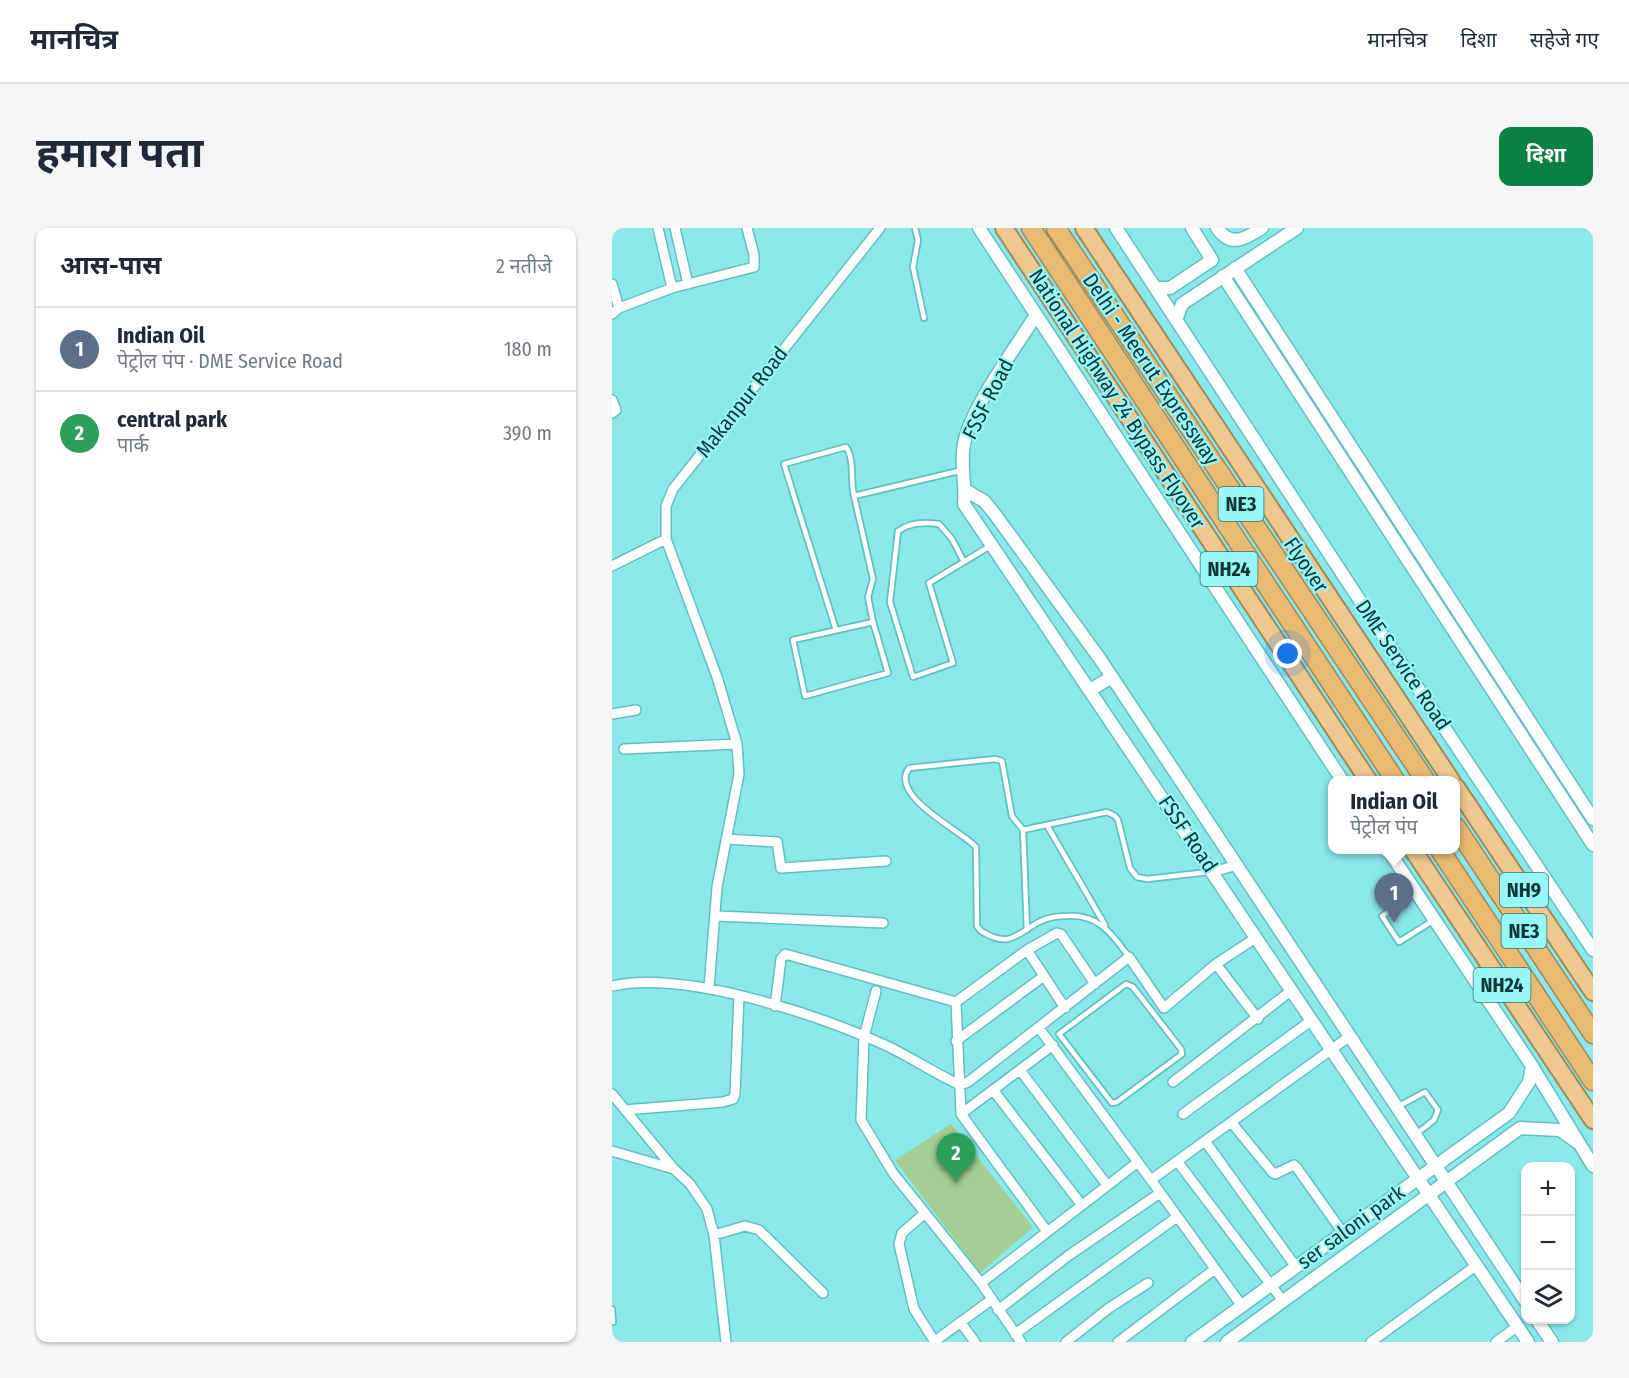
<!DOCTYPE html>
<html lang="hi">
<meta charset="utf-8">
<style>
:root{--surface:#fff;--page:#f6f6f7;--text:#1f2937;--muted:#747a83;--line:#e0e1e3;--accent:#0b8043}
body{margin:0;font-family:"Fira Sans Condensed","Noto Sans Devanagari",sans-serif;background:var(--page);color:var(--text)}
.controls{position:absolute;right:18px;bottom:18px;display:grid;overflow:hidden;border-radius:12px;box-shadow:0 2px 4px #0004}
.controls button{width:54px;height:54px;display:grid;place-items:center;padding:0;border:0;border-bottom:2px solid var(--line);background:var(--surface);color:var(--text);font:30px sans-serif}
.you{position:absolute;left:676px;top:426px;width:21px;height:21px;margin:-15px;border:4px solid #fff;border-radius:50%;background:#1a73e8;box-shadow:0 0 0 9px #1a73e833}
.badge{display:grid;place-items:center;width:39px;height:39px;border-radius:50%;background:var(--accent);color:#fff;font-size:20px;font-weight:700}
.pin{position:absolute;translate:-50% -50px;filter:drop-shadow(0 2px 3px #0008)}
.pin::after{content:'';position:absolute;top:32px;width:21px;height:18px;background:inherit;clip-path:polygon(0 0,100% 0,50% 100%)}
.popup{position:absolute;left:716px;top:548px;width:132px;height:78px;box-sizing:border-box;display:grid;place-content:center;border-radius:12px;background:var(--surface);filter:drop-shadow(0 2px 4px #0005);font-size:20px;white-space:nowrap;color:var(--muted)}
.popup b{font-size:22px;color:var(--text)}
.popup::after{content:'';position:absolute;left:50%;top:100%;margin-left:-12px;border:12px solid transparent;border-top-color:var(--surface)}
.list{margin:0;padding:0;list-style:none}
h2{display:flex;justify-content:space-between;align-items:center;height:78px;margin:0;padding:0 24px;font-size:26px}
h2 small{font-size:20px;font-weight:400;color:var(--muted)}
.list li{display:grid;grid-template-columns:39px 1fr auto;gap:18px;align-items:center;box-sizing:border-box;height:84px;padding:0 24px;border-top:2px solid var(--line)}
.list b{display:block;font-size:22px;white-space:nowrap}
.list p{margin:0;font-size:20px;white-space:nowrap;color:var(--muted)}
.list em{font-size:20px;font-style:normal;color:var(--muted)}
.icon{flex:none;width:33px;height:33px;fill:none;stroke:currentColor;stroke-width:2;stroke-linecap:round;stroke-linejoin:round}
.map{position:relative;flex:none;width:981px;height:1114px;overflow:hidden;border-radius:12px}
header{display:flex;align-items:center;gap:36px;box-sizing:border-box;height:84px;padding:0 30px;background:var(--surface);border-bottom:2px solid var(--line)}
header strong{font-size:28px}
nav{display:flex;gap:33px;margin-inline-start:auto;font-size:21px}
.intro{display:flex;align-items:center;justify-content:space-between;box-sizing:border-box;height:144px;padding:0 36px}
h1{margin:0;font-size:42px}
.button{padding:15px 27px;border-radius:12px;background:var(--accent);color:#fff;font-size:21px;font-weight:700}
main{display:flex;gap:36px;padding:0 36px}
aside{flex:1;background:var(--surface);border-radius:12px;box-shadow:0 2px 4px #0004}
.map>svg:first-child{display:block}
</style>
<header>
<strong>मानचित्र</strong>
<nav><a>मानचित्र</a><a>दिशा</a><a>सहेजे गए</a></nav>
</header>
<div class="intro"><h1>हमारा पता</h1><a class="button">दिशा</a></div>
<main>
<aside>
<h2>आस-पास<small>2 नतीजे</small></h2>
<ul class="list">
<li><span class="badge" style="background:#5c6f8a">1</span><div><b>Indian Oil</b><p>पेट्रोल पंप · DME Service Road</p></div><em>180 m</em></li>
<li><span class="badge" style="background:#2e9e5b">2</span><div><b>central park</b><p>पार्क</p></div><em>390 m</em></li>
</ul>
</aside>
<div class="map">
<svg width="981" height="1114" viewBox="0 0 981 1114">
<rect width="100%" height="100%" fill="#8be9ea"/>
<path fill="#a4ce93" d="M339,896L421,999L368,1045L283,932Z"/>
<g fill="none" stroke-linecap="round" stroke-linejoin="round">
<defs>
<path id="service" d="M303,0L306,12L301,39L312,90
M352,334L340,311L327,296C313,294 298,294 286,303L278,374L301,449L341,435L317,355L378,318
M261,394L276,445L193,468L181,412L261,394L256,369L261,351L242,268L351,242
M224,402L172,236L234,219C243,232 238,252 242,268
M436,599L493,697
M411,602L495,584L503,588L506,592L518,640L525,649L535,651L597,644
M804,665L770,688L787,714L822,692
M415,702L411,602L400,588L390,533L383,531L297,540C276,568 350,603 364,619L365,698L369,703C398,721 404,706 427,694C436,689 446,688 455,688C487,686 500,706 517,729
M514,756L521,759L569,821L570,826L505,874L500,875L447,806Z
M787,878L813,864L826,882L822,892L803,907
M0,1081L1,1094"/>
<path id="minor" d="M63,0L76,56
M0,56L7,80
M60,60L142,39V27L135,0
M0,86L7,80L60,60L46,0
M0,172L4,182L0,185
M0,338L54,311
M0,486L24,482
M12,521L125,516
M114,611L165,614L169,640L274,633
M601,644L625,637
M103,688L271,695
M415,722L453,780
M604,736L646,791
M0,758C73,742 203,786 271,816C297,828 322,845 348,857L356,854L517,729L552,780L604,736L645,709
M97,760L105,659L127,546L125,516L105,449L54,311V278L61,261L268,0
M264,763L252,809L249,892L281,945L369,1055L409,1114
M344,774L349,886L434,1002
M163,778L169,731L173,726L344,774L415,722L445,705L449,706L483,756
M427,800L539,952
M344,813L432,748
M408,842L495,957
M561,854L680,762
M381,862L469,976
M0,866L62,941L78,956L95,981L102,1007L114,1114
M13,882L111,874L121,871L123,866L127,768
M349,886L441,817
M571,886L700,792
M619,894L660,944L663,946L682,937L685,940L731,1005
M593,913L684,1039
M0,923L62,941
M565,933L671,1073
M312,986L290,1005L287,1016L302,1081L323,1114
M102,1007L133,998L147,1002L211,1065
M369,1055L526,934
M630,1078L539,952L738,808
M386,1082L456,1028L548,965
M349,1095L363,1114
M403,1106L565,989
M323,1113L379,1072
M454,1114L497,1080L536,1055
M506,1114L603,1041
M759,1114L865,1037
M884,1114L906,1098"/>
<path id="tertiary" d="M367,0L730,552
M504,0L775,414L981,722
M605,0C619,20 633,11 650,0
M623,40L981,591
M611,48L981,617
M544,60H558L600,32L580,0
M424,87C404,119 358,181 352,216C348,236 354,256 352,276L916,1114
M564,92L570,76L685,0
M353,262L372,273L382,285L488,431L914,1074
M478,462L500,449
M776,622L920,838L981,938
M925,1092L940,1114
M580,1114L897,885L917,854L920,838
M615,1114L908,900L948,902L966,915"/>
<path id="trunk" d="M392,0L756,552
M472,0L839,552
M844,559L981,764
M801,622L981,892"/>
<path id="motorway" d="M419,0L783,552
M444,0L813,552
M844,599L981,806
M828,622L981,853"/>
</defs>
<use href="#service" stroke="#62c0c2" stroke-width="8"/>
<use href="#minor" stroke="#62c0c2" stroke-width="12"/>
<use href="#tertiary" stroke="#62c0c2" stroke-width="15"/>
<use href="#trunk" stroke="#9c8c5d" stroke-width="20"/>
<use href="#motorway" stroke="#9c8c5d" stroke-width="21"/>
<use href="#service" stroke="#fff" stroke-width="4.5"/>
<use href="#minor" stroke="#fff" stroke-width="9"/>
<use href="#tertiary" stroke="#fff" stroke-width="12"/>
<use href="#trunk" stroke="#eec88e" stroke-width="16"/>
<use href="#motorway" stroke="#eaba72" stroke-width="18"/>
</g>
<g text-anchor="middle" stroke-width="4.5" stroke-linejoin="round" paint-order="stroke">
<g fill="#98f7f8" stroke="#367071" stroke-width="1.5">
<rect x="606.5" y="259" width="45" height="34" rx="4.5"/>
<rect x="588.5" y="324" width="57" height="34" rx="4.5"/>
<rect x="888" y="645" width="48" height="34" rx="4.5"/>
<rect x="889.5" y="686" width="45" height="34" rx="4.5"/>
<rect x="861.5" y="740" width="57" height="34" rx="4.5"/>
</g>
<g font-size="20" font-weight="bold" fill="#0c3637">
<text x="629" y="283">NE3</text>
<text x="617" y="348">NH24</text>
<text x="912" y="669">NH9</text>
<text x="912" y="710">NE3</text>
<text x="890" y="764">NH24</text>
</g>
<g font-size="21" fill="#0c3637" stroke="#98f7f8">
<text transform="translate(539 141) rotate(56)" y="7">Delhi - Meerut Expressway</text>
<text transform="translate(376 171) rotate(-63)" y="7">FSSF Road</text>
<text transform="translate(505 171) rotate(57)" y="7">National Highway 24 Bypass Flyover</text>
<text transform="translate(130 174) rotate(-52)" y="7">Makanpur Road</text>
<text transform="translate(694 337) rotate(56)" y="7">Flyover</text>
<text transform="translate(791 437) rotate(56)" y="7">DME Service Road</text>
<text transform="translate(576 606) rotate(56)" y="7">FSSF Road</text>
<text transform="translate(739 999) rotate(-36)" y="7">ser saloni park</text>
</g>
</g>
</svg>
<div class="controls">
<button>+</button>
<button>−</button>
<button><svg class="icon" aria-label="layers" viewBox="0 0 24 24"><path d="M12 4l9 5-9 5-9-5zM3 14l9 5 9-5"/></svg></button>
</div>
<div class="you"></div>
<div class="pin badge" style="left:782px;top:695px;background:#5c6f8a">1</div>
<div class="popup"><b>Indian Oil</b>पेट्रोल पंप</div>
<div class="pin badge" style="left:344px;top:955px;background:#2e9e5b">2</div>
</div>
</main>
